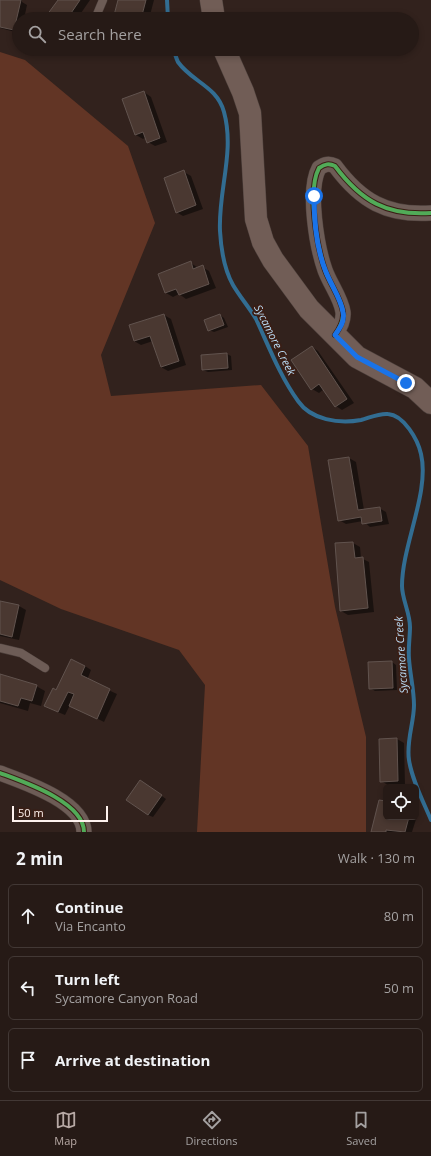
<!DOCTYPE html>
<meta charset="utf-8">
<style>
:root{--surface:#261a16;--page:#2e231f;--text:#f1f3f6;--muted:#a4a1a1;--line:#423835;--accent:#b7a9a5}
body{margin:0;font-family:"Open Sans",sans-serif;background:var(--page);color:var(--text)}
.controls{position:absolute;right:12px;bottom:12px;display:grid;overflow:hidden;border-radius:6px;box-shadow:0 2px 6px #0003}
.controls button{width:36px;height:36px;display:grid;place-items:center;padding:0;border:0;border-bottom:1px solid var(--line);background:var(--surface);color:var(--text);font:20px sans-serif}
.scale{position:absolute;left:12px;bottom:10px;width:96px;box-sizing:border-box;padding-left:4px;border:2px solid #fef2ee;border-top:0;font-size:11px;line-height:14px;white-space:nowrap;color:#fef2ee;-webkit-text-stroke:3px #3a1e15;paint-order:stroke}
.stop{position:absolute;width:12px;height:12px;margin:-9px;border:3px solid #1a73e8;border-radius:50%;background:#fff}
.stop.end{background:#1a73e8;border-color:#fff;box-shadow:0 1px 4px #0008}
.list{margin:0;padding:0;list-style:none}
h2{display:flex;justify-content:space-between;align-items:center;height:52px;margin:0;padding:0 16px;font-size:17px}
h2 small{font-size:13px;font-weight:400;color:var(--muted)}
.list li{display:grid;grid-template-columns:26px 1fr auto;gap:12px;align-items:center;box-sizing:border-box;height:64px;margin:0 8px 8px;padding:0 8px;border:1px solid var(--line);border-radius:6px}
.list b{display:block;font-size:15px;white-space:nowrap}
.list p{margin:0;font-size:13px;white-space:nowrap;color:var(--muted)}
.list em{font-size:13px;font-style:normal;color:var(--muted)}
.icon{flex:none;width:22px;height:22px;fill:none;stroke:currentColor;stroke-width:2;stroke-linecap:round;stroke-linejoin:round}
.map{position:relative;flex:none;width:431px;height:832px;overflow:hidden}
.search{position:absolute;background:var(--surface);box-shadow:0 2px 6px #0003;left:12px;right:12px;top:12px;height:44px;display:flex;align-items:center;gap:10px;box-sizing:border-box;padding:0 14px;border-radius:22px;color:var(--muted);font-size:15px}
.sheet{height:268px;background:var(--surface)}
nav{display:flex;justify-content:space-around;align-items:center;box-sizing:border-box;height:56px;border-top:1px solid var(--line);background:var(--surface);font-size:11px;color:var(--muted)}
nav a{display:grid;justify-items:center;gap:2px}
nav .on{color:var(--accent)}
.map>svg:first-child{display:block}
</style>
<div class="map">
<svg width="431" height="832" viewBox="0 0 431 832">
<rect width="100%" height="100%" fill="#32221d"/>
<path fill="#623525" d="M0,52L25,60L128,146L155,223L101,355L111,396L261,385L308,446L335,607L366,737V832H197L205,685L179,650L61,609L0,580Z"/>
<path fill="#0007" d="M0,0H22V2L27,5L24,19H19V33L0,28Z
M59,0H90L77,19H46Z
M119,0H154L149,19H114Z
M144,92L151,97L167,142L155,146L148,142L146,137L143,139L136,135Z
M184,172L191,176L203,209L183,216L176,212Z
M191,263L198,268L202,267L209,271L216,288L186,299L179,294L173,297L166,293L159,274Z
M164,315L171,319L186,365L168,371L161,367L153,341L141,345L134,341Z
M220,315L224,318L228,327L214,332L209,330Z
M312,347L318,351L354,403L342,410L336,406L324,389L319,393L312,389Z
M227,354L231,356L232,370L208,372L203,370Z
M349,458L356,462L364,510L379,508L386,512L389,524L370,527L363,521L346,524L339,520Z
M353,543L360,547L361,558L369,562L374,612L348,615L341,611L336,544Z
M0,602L19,606L26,610L19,640L0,636Z
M392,662L396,665L397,690L375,691L370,688Z
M85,666L91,670L87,680L117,694L104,722L70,705L65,715L53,710L57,691Z
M0,675L36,686L45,691L41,706L30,703L28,711L0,703Z
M397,739L404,743L405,785H388L381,781Z
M145,784L166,799L153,817L148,815Z
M386,802V817H416V812L418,813L412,832H372Z"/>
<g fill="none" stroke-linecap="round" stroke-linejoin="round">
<path stroke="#326d92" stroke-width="4" d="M167,0L168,19
M173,49C175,53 176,58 178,62C192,82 217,86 224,112C235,152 218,191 220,231C221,249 224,269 233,285C240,297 249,307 256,319C269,347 280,376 298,401C311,420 339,424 361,420C369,418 379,413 388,414C404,415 418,440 421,454C430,492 402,545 402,586C402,599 410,613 410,627C410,637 408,648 409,659C410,674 414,690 414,705C414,723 406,741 409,760C412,780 423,801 431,820"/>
</g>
<path fill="#4a3831" stroke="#61534e" d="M0,0H21L14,30L0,27Z
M58,0H80L67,19H44Z
M118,0H146L141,19H113Z
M144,91L160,138L147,143L143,132L135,135L122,99Z
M184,170L196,205L176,213L164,178Z
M191,261L193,269L203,265L209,284L179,295L176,289L165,293L158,274Z
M164,314L179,361L161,367L150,336L134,341L129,325Z
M220,314L224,325L208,331L204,320Z
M312,346L347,399L335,407L319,384L311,390L291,360Z
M227,353L228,368L202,370L201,355Z
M349,457L358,510L380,507L382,521L362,524L361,517L338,521L328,460Z
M353,542L355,558L363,557L368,608L340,611L335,543Z
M0,601L19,605L12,637L0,634Z
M71,659L85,666L81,675L110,689L97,719L69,706L74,694L68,692L58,712L44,706L53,688L56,690Z
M392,661L393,688L369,689L368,662Z
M0,674L37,685L32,701L21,698L18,706L0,701Z
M397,738L398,781L380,782L379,739Z
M140,780L162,795L148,815L126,800Z
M379,800L386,801V817H409L405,832L386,830V832H371Z"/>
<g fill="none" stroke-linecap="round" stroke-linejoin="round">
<defs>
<path id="lane" d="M95,19L103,0
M0,648L21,653L45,668"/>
<path id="street" d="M335,335C340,328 344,321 343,312C341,298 330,284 325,270C317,247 307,190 319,168C325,164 329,163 335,166C361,201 387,216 431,213
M0,773C24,782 84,802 84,832"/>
<path id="secondary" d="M211,0L214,19
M224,49L243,92L250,113L256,219L263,242L273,260L309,309L357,357L415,388L431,403"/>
</defs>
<use href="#lane" stroke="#4d403c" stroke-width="9"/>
<use href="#street" stroke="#4d403c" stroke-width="16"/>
<use href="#secondary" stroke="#4d403c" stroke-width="23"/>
<use href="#lane" stroke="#6d5c56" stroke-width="8"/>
<use href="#street" stroke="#6d5c56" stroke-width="15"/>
<use href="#secondary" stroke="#715d56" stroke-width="22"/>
<defs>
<path id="cycleway" d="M335,335C340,328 344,321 343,312C341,298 330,284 325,270C317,247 307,190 319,168C325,164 329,163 335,166C361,201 387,216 431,213
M0,773C24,782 84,802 84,832"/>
</defs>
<use href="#cycleway" stroke="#3a1e15" stroke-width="6"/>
<use href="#cycleway" stroke="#51ab58" stroke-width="4"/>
</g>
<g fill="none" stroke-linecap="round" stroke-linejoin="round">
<path stroke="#1a73e8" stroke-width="5" d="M314,196C314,222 316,248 326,272C331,285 341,299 343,312C345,321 340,328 335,335L357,357L406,383"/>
</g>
<g text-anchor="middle" stroke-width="3.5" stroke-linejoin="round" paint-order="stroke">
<g font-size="11" font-style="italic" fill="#b8daf3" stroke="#3a1e15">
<text transform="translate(275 340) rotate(63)" y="4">Sycamore Creek</text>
<text transform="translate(401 655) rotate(-94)" y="4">Sycamore Creek</text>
</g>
</g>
</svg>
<div class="controls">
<button><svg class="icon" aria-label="locate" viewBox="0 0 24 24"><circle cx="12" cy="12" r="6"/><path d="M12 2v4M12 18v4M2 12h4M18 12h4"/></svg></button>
</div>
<div class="scale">50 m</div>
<div class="stop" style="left:314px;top:196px"></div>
<div class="stop end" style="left:406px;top:383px"></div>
<div class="search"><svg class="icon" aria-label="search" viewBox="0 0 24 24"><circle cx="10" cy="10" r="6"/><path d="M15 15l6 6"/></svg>Search here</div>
</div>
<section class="sheet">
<h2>2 min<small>Walk · 130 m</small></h2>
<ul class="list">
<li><svg class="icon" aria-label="ahead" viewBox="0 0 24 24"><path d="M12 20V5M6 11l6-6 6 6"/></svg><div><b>Continue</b><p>Via Encanto</p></div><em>80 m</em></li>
<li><svg class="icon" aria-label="left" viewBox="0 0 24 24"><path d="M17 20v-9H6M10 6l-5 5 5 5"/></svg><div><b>Turn left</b><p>Sycamore Canyon Road</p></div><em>50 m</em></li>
<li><svg class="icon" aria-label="arrive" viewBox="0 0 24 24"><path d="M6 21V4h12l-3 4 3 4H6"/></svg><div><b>Arrive at destination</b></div></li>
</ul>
</section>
<nav>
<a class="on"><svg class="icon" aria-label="map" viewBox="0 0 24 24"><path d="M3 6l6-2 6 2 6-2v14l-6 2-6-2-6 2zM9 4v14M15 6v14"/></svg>Map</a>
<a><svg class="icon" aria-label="directions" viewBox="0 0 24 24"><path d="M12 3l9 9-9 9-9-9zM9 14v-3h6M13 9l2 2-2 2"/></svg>Directions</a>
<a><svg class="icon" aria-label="saved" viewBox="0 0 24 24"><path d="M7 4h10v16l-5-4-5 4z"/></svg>Saved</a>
</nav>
